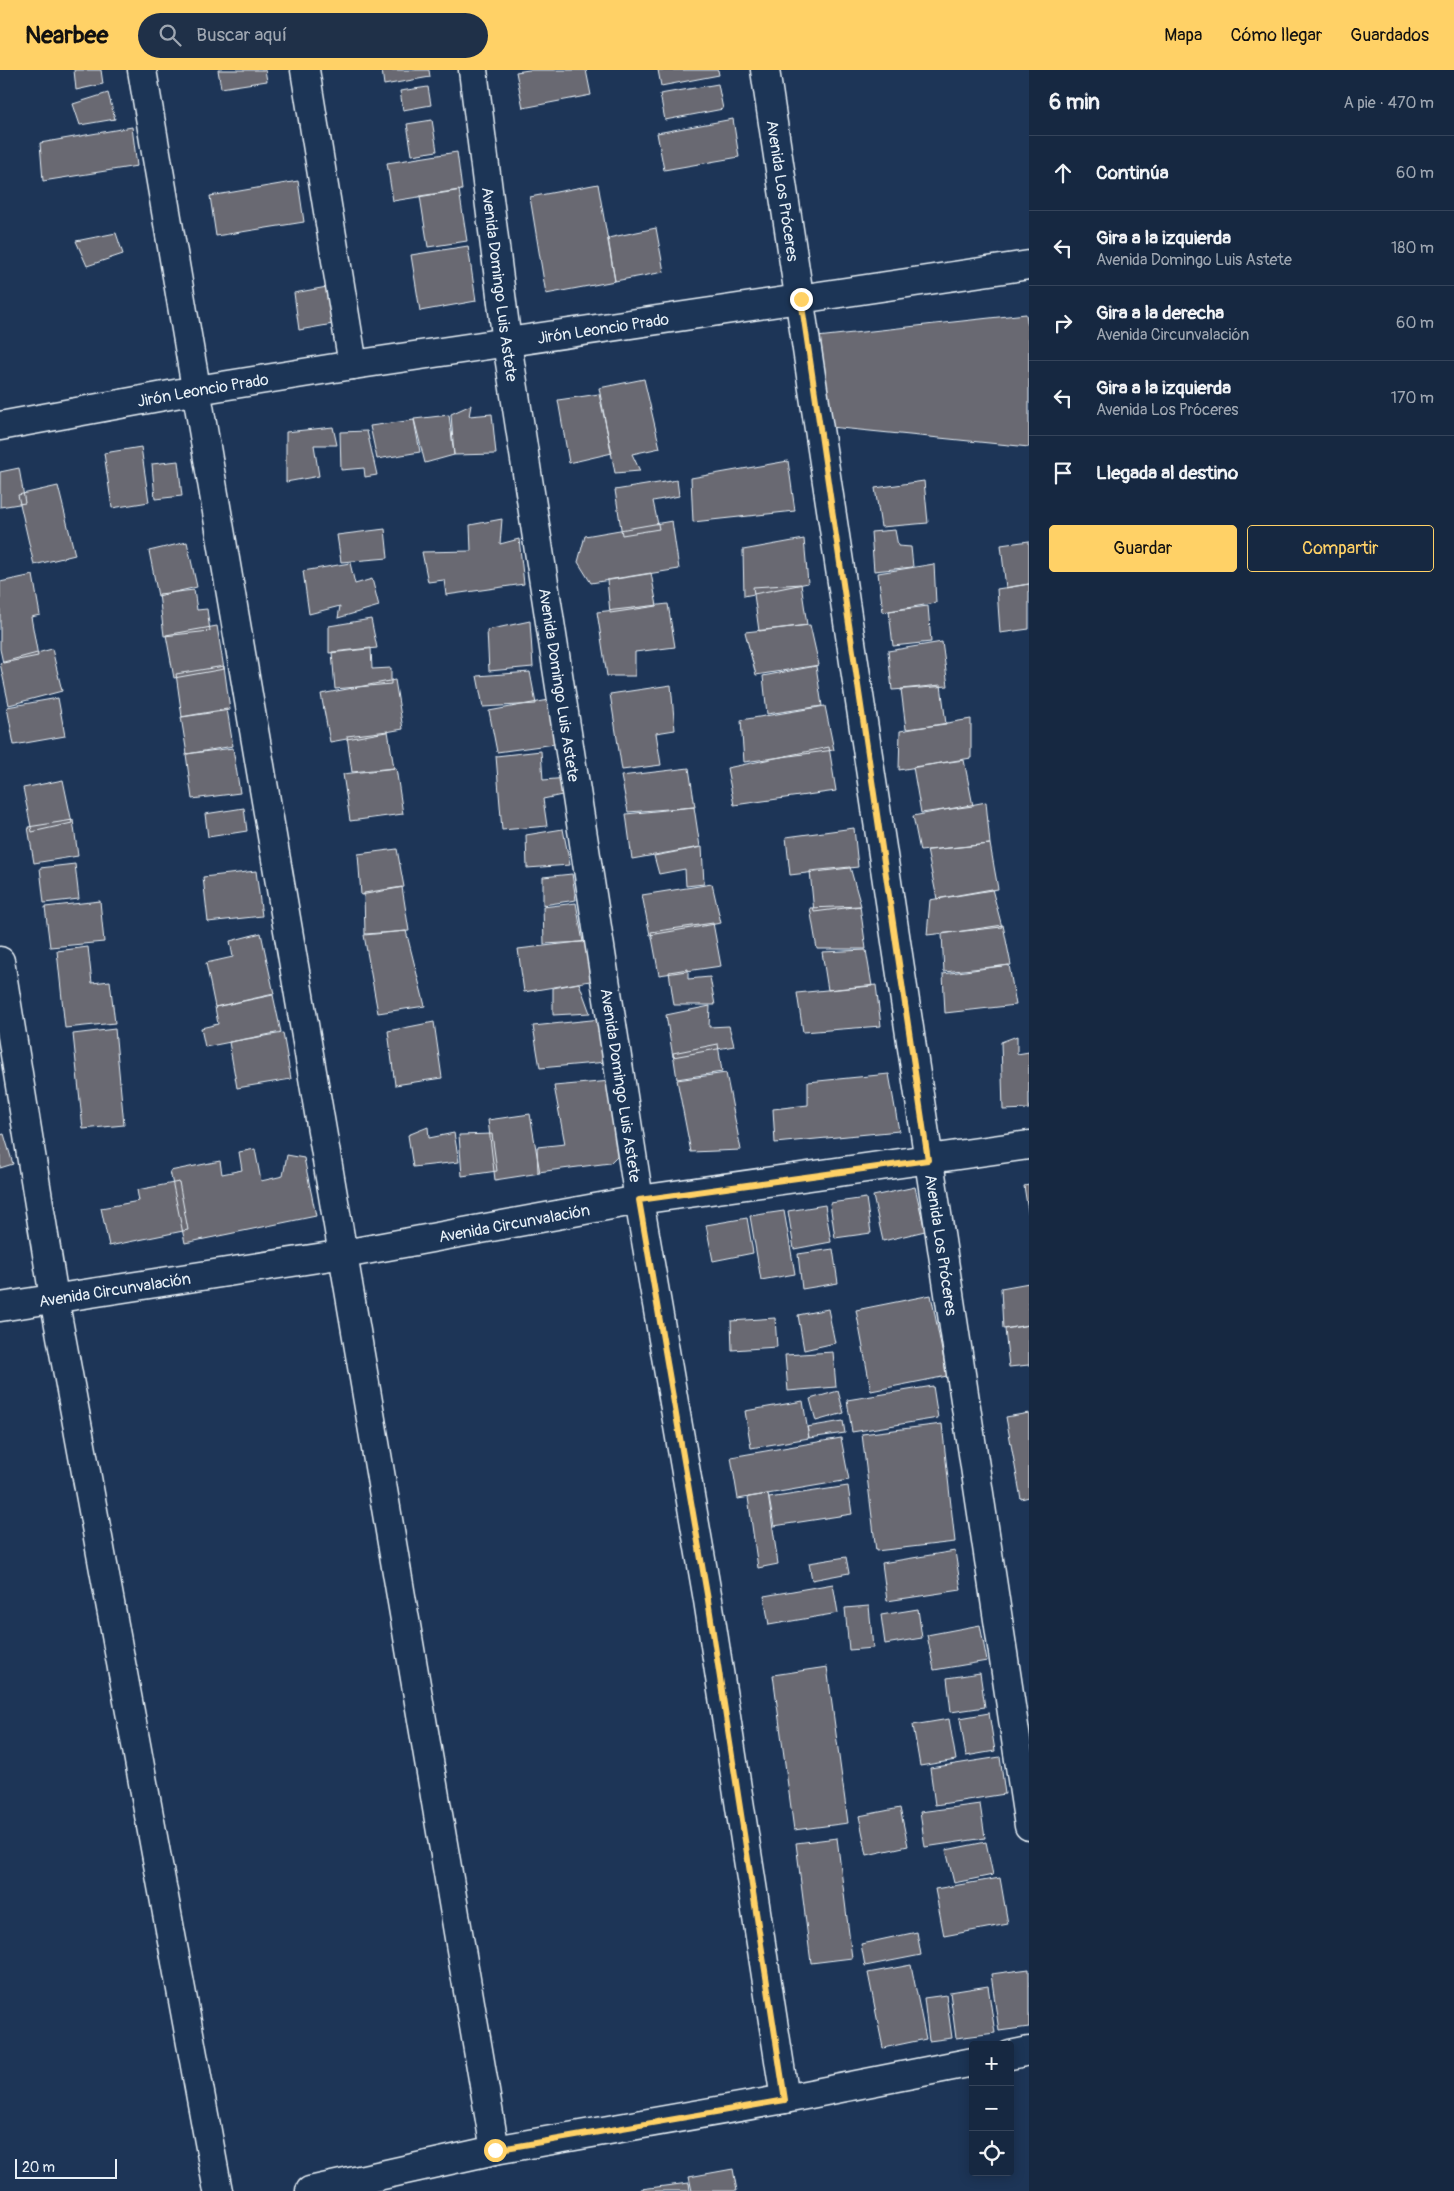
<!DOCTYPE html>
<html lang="es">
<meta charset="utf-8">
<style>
:root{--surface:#162841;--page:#1f3048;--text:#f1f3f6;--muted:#9ea6b1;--line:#35445a;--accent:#ffd166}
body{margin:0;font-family:Pangolin,sans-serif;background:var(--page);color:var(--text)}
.controls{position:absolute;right:15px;bottom:15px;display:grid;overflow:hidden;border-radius:5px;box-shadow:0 2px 12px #0003}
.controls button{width:45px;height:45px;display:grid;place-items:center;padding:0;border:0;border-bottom:1px solid var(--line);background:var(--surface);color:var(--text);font:25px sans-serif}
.scale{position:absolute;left:15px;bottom:12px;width:102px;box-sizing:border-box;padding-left:5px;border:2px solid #e8f1f8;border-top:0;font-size:14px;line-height:18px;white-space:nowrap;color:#e8f1f8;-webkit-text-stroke:4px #1d3557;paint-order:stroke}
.stop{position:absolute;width:15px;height:15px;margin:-11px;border:4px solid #ffd166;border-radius:50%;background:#fff}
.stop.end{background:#ffd166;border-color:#fff;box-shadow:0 1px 5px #0008}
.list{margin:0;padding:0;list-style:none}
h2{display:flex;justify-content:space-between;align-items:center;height:65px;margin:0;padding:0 20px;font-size:21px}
h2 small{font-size:16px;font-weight:400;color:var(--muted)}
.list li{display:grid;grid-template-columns:32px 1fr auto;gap:15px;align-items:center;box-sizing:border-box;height:75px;padding:0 20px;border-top:1px solid var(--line)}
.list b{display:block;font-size:19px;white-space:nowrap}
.list p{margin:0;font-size:16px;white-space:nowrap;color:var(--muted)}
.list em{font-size:16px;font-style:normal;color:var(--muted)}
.actions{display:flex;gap:10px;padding:15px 20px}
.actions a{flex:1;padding:11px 0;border:1px solid var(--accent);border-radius:5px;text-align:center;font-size:18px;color:var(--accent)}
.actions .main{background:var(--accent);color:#111}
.icon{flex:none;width:28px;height:28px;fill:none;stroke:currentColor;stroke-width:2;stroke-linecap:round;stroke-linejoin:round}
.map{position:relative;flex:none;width:1029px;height:2121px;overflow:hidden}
header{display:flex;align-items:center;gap:30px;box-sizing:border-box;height:70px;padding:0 25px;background:var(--accent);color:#111}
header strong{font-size:24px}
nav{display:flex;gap:28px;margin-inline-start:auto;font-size:18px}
.search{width:350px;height:45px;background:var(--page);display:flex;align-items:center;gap:12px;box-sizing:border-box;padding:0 18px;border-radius:28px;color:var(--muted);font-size:19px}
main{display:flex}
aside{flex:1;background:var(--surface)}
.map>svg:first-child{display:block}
</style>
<header>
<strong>Nearbee</strong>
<div class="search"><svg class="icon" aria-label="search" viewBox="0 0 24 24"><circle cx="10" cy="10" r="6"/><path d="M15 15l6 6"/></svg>Buscar aquí</div>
<nav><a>Mapa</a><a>Cómo llegar</a><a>Guardados</a></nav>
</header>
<main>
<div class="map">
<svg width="1029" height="2121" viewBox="0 0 1029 2121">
<rect width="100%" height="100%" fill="#1d3557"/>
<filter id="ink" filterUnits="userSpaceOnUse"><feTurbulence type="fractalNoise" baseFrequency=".02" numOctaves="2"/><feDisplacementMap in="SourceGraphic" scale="10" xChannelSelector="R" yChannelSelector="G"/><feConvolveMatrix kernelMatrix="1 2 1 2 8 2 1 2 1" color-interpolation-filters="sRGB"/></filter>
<g filter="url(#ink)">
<path fill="#696972" stroke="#e8f1f8" d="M74,0H101L103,14L76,20Z
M218,0H265L267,11L221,18Z
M382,0H429L430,7L384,15Z
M529,0H586L591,25L523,38L516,2Z
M658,0H718L719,5L661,16Z
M718,14L723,39L665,50L660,24Z
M428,17L431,35L403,40L400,21Z
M108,23L115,49L80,55L73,34Z
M733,49L739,87L664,100L657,63Z
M432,50L437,81L412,85L407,54Z
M132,57L137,96L43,111L40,73Z
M457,82L462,120L393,131L387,93Z
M298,111L304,152L216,166L210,126Z
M598,114L615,211L546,224L530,127Z
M459,120L467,171L428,177L420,126Z
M656,158L664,202L615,211L608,168Z
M116,163L123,184L87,196L76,171Z
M468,176L476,231L420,241L411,185Z
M327,217L333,254L299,260L294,223Z
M1026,244L1029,263V377L830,357L817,267Z
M644,309L660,378L632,384L640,401L615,403L599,318Z
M599,324L612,383L569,393L558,330Z
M471,335L469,346L492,344L496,384L454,385L451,344Z
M449,345L454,385L425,393L414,349Z
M414,350L420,382L377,389L370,356Z
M333,357L337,375H314L319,406L286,412V362Z
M367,361L377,405L365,407L364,398L341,400L340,362Z
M141,377L149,432L112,438L104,383Z
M178,391L182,426L155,429L152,394Z
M788,391L795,441L693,452L691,408Z
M19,398L25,433L0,437V402Z
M677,410L679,426L653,431L659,459L622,465L615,420Z
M924,411L928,453L881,457L875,418Z
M58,416L75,485L34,495L18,425Z
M502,449L500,474L519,469L524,514L446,525L444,510L428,512L422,482L471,481L470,455Z
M672,451L679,499L591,513L578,492L585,466Z
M385,459L388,488L341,492L337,465Z
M895,460L898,476L911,477L913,497L874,501L871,462Z
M804,469L808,513L744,526L743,480Z
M1029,471V514L1006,518L1001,475Z
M187,472L197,517L158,526L149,481Z
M350,493L355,514L372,509L379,536L338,548L340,536L309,544L303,501Z
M934,494L936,533L883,542L878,503Z
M651,503L657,536L610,543L607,510Z
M33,505L40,545L31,547L38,586L3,593L0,579V512Z
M801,514L807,555L759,561L753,517Z
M1029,514V559L1000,563L997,519Z
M194,520L197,540L207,539L210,561L164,566L159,524Z
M668,534L675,577L635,582V606H607L597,542Z
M928,536L931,572L893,576L889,541Z
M371,549L377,578L329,583V556Z
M530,551L533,597L489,601L487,560Z
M810,555L819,595L756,605L745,562Z
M217,556L224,599L174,608L166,565Z
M942,572L948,616L892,620L888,581Z
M371,578L372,599L391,598V614L335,619L332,582Z
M52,579L62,621L9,635L0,593Z
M224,596L230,640L182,647L176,604Z
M816,596L822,636L767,644L763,606Z
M530,602L536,634L483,637L477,606Z
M395,610L403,659L330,672L321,624Z
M671,615L675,660L656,663L661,695L622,700L610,624Z
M941,615L946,654L906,659L901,619Z
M58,628L65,666L14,675L7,637Z
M549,630L555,674L497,682L489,641Z
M825,636L834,680L744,692L741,650Z
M227,639L233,676L187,684L181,647Z
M971,649V688L899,700L900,661Z
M388,661L394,698L352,702L347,666Z
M829,677L836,721L734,735L727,698Z
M233,678L240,723L192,729L186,684Z
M541,681L543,710L568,708L567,724L543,729L547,756L502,760L496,686Z
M964,690L973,736L921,743L913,697Z
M396,698L403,744L350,751L343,704Z
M689,698L695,737L628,742L621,706Z
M63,710L72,753L32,762L23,718Z
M986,732L990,774L920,781L913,746Z
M694,737L700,777L632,789L626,744Z
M244,738L247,761L208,767L205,744Z
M73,750L78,786L34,793L28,757Z
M854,758L858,797L790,805L786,767Z
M563,759L570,795L527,798L526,765Z
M990,774L998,819L937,829L927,780Z
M702,777L704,814L686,816L685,799L659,804L654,786Z
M397,779L404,817L361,825L358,784Z
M75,794L79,829L44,833L40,798Z
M850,797L861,836L814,842L810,801Z
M256,801L262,846L208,852L203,807Z
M572,804L576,830L543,835V807Z
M712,814L721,853L650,865L642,825Z
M402,817L409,861L365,864L364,823Z
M992,819L1002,857L927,865L930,830Z
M100,831L104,872L50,877L45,837Z
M576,833L583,872L544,874L543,837Z
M860,836L866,879H817L810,838Z
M713,853L721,896L659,905L651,862Z
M1003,855L1011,895L944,902L942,864Z
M406,861L425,936L378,943L364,865Z
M261,863L274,924L215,937L206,893L233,887L230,871Z
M587,871L596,910L524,922L518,879Z
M88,877L92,913L110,911L115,953L65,958L57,881Z
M866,880L872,916L828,920L822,882Z
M1009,895L1016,935L945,943L943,904Z
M688,899V909L710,907L715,935H674L669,902Z
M579,913L590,943L553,945V918Z
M876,915L881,956L803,962L797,923Z
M273,925L281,962L205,977L201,958L218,954L215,937Z
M710,936L709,957L729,956L734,976L673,987L666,945Z
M601,949L607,992L540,998L533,956Z
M434,952L442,1008L395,1015L388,961Z
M115,959L124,1055L83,1059L73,964Z
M283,963L291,1009L237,1018L229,972Z
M1017,966V984L1029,982V1039L1003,1040L1001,972Z
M718,974L722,1002L677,1009L673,983Z
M726,1003L741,1080L691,1082L677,1010Z
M889,1004L899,1061L775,1073L773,1039L808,1035V1012Z
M611,1011L621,1082L610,1093L538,1102L537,1077L565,1074L554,1016Z
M530,1044L540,1103L495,1110L488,1050Z
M428,1057L429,1068L454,1063L459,1092L413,1097L408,1065Z
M4,1064L13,1094L0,1098V1065Z
M492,1064L497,1101L462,1106L459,1065Z
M255,1079L261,1111L283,1106L287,1085L304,1088L316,1146L185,1173L170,1101L220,1091L222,1104L242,1100L239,1082Z
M179,1112L188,1160L109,1176L101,1138L139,1131L137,1120Z
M1029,1115V1147L1024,1116Z
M915,1117L925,1161L883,1171L873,1126Z
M866,1128L871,1163L835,1168L830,1133Z
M825,1135L831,1172L794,1179L788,1141Z
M784,1141L795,1204L761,1210L750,1146Z
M747,1148L753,1183L713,1191L706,1155Z
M833,1179L838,1213L802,1219L798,1184Z
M1029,1213V1255L1003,1259L1001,1218Z
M931,1225L947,1306L871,1321L856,1240Z
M828,1239L835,1273L804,1280L798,1245Z
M775,1248L777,1277L732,1280L731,1251Z
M1029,1255V1295L1009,1297L1005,1259Z
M833,1282L836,1317L788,1321L785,1285Z
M933,1316L938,1348L852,1362L847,1330Z
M838,1321L844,1343L816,1351L810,1329Z
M803,1331L809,1368L751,1378L745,1341Z
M1029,1343V1427L1021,1429L1006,1347Z
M843,1351L845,1363L809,1368L807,1357Z
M942,1354L955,1472L876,1481L862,1364Z
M841,1368L849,1410L738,1429L731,1387Z
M848,1416L852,1444L774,1456L769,1428Z
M768,1424L778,1494L758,1498L748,1427Z
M955,1481L961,1520L887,1531L882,1493Z
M846,1487L849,1503L812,1510L809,1493Z
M833,1514L838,1543L769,1555L764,1526Z
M869,1536L873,1578L849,1580L845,1538Z
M918,1539L922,1568L885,1574L881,1545Z
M980,1555L987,1591L934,1600L927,1565Z
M827,1597L848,1753L794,1760L773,1605Z
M980,1603L985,1637L951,1642L947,1608Z
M989,1643L995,1681L966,1686L960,1648Z
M949,1649L956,1690L920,1696L913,1655Z
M1000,1687L1005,1724L935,1735L930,1698Z
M980,1734L985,1768L925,1777L920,1742Z
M900,1738L908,1776L867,1785L859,1746Z
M837,1768L852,1888L811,1893L796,1773Z
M986,1772L993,1805L954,1813L946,1780Z
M1000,1808L1008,1854L944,1866L935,1819Z
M917,1862L921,1885L865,1896L861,1874Z
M911,1895L926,1969L883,1978L868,1903Z
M1029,1899V1957L999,1961L991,1904Z
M988,1916L995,1963L956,1968L950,1922Z
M946,1925L952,1968L929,1971L924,1928Z
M733,2099L737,2121H692L689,2107Z
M689,2113L690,2121H641V2119Z"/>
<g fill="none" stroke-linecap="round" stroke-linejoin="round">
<defs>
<g id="minor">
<path d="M142,0L495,2080"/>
<path d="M305,0L353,295"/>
<path id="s1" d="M473,0L507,273L639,1130L708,1530L785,2029"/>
<path id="s2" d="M765,0L1029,1756"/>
<path id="s3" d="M0,356L197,320L353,295L1029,195"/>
<path d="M0,891L54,1228L218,2121"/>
<path id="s4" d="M0,1237L344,1184L639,1130L1029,1075"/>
<path d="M1010,1985L1029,1981"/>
<path d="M310,2121L495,2080L785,2029L973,1992"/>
</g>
</defs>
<use href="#minor" stroke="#e8f1f8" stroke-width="31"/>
<use href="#minor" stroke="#1d3557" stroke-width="28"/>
</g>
</g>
<g fill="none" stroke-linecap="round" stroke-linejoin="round" filter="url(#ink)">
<path stroke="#ffd166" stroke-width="6" d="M495,2080L785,2030L708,1530L639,1130L928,1090L801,229"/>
</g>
<g text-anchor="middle" stroke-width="4.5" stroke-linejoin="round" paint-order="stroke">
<g font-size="16" fill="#e8f1f8" stroke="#1d3557">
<text dy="6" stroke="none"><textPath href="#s2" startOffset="122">Avenida Los Próceres</textPath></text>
<text dy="6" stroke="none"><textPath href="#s1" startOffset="216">Avenida Domingo Luis Astete</textPath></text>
<text dy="6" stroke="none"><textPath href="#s3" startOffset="611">Jirón Leoncio Prado</textPath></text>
<text dy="6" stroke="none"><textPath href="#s3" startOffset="206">Jirón Leoncio Prado</textPath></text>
<text dy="6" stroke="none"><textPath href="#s1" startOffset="621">Avenida Domingo Luis Astete</textPath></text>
<text dy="6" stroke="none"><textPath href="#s1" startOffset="1026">Avenida Domingo Luis Astete</textPath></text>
<text dy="6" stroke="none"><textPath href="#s4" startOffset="521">Avenida Circunvalación</textPath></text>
<text dy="6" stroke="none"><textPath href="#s2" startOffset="1188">Avenida Los Próceres</textPath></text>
<text dy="6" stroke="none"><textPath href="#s4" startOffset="116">Avenida Circunvalación</textPath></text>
</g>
</g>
</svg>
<div class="controls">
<button>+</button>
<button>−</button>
<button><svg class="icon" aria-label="locate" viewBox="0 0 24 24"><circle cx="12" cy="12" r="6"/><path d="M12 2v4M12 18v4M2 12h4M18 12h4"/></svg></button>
</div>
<div class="scale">20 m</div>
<div class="stop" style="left:495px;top:2080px"></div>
<div class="stop end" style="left:801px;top:229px"></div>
</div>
<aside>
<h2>6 min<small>A pie · 470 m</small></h2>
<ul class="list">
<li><svg class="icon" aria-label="ahead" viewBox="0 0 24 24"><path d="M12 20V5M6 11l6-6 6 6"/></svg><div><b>Continúa</b></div><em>60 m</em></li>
<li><svg class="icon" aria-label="left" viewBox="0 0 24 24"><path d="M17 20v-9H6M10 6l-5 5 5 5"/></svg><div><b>Gira a la izquierda</b><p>Avenida Domingo Luis Astete</p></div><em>180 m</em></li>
<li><svg class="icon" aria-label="right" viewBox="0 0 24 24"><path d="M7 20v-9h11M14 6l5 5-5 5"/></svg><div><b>Gira a la derecha</b><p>Avenida Circunvalación</p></div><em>60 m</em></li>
<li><svg class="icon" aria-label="left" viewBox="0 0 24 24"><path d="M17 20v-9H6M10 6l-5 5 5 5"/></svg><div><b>Gira a la izquierda</b><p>Avenida Los Próceres</p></div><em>170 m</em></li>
<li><svg class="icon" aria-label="arrive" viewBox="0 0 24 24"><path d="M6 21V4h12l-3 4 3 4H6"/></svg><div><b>Llegada al destino</b></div></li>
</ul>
<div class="actions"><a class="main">Guardar</a><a>Compartir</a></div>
</aside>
</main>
